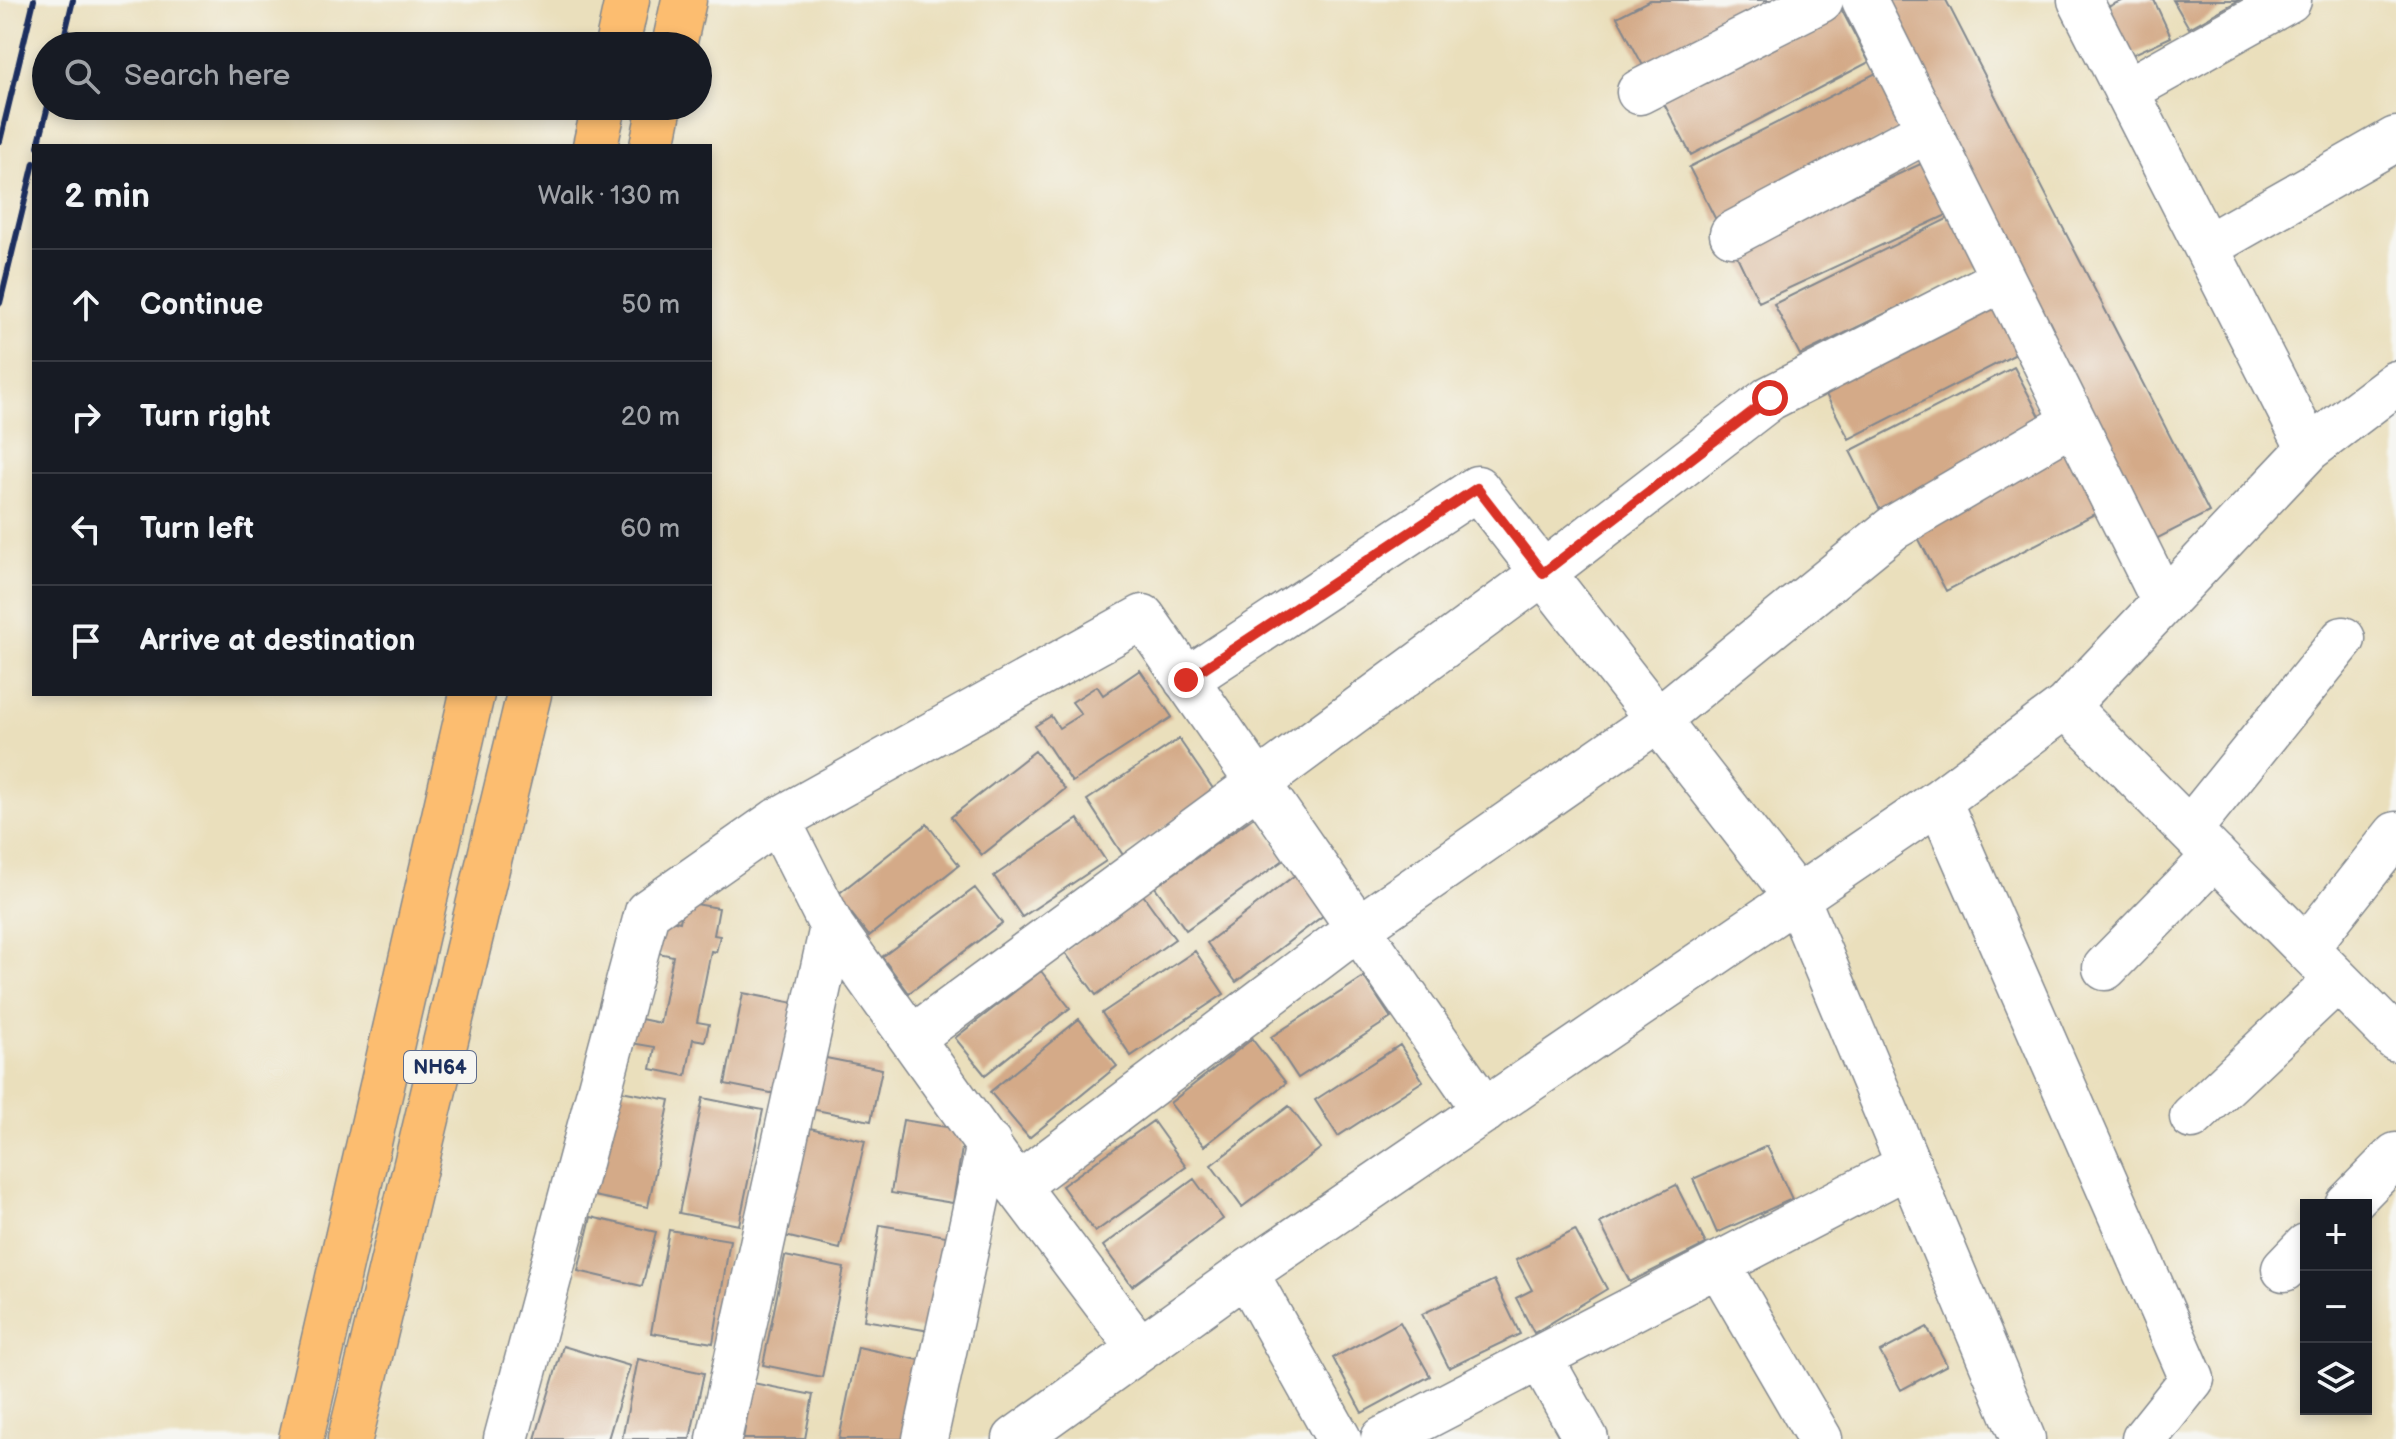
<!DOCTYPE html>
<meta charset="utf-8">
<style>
:root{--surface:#171b24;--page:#20242c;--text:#f1f3f6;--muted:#9ea1a6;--line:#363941}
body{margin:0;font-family:"Balsamiq Sans",sans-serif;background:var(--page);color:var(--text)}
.controls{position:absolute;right:24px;bottom:24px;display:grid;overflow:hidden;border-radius:0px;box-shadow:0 4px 12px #0003}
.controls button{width:72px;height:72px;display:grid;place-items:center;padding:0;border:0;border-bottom:2px solid var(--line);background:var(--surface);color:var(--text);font:40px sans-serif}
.stop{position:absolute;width:24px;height:24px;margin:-18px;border:6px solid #d93025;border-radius:50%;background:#fff}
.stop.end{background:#d93025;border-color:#fff;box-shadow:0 2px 8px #0008}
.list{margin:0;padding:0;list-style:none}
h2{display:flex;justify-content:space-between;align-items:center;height:104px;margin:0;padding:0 32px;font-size:34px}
h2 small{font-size:26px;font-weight:400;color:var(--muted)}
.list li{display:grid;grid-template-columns:52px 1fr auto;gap:24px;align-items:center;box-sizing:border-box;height:112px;padding:0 32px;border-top:2px solid var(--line)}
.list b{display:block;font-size:30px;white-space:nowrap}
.list em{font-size:26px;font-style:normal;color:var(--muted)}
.icon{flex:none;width:44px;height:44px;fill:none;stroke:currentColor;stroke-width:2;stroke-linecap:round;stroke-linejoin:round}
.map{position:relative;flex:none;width:2396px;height:1439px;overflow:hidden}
.search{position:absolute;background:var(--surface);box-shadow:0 4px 12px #0003;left:32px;top:32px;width:680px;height:88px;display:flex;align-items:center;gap:20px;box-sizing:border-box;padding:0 28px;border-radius:44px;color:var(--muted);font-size:30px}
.panel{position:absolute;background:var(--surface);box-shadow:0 4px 12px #0003;left:32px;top:144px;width:680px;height:552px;border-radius:0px}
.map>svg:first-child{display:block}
</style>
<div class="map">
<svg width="2396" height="1439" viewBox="0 0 2396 1439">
<rect width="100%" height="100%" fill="#f6f6f2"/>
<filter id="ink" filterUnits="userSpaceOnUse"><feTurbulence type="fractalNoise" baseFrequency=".0125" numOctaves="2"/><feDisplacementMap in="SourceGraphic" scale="16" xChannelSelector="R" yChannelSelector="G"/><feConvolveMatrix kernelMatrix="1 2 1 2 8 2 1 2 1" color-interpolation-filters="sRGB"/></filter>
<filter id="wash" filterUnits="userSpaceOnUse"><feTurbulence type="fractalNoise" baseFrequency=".006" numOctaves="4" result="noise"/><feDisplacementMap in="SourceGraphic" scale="32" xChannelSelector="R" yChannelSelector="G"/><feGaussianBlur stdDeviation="1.8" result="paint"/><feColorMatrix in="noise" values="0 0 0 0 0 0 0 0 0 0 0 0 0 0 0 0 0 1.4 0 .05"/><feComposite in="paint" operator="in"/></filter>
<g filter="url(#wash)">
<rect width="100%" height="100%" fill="#eadfbc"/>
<g id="blocks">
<path fill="#d4aa88" d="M1650,0H1791L1648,75L1617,17Z
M1875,0H1946L2209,512L2154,540Z
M2123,0H2154L2171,37L2123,59L2101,10Z
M2173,0H2239L2189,28Z
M1839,5L1869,62L1691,155L1661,98Z
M1876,73L1904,128L1717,222L1689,167Z
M1927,161L1951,213L1759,302L1734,250Z
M1955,215L1981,267L1800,355L1774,304Z
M1993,298L2020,352L1849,439L1821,385Z
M2014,367L2045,426L1880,510L1850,451Z
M2073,445L2106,508L1946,591L1913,528Z
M1140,670L1172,717L1072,782L1035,726L1051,716L1059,728L1081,714L1072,702L1097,686L1103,695Z
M1179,739L1216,793L1123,855L1087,800Z
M1035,751L1065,789L982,855L951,817Z
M1254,817L1285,859L1186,930L1155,887Z
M1078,819L1106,861L1022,917L994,876Z
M927,824L959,865L869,936L837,895Z
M1299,872L1329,911L1236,982L1207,943Z
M975,888L1002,923L909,993L882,957Z
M1143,895L1175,939L1096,995L1064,951Z
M684,902L719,908L714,935L720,936L716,952L711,951L697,1022L709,1024L705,1041L693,1039L686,1076L651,1069L655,1047L631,1043L636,1018L660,1023L673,956L649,951L656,917L680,922Z
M1195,951L1224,994L1131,1056L1102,1013Z
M1041,971L1070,1008L985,1075L955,1038Z
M1364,977L1391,1018L1298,1078L1271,1037Z
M743,993L794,1003L776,1094L725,1084Z
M1079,1019L1117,1066L1029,1138L990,1092Z
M1252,1039L1286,1083L1204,1146L1170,1103Z
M1400,1045L1423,1081L1338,1136L1315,1100Z
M821,1057L882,1069L871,1121L811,1109Z
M610,1089L670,1100L648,1207L589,1195Z
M703,1098L763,1110L739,1225L679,1213Z
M1289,1106L1321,1148L1242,1207L1211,1165Z
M903,1120L965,1130L953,1203L891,1193Z
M1153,1121L1186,1167L1095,1232L1062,1186Z
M810,1128L865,1141L840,1249L785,1236Z
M1767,1146L1792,1199L1717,1233L1693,1179Z
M1194,1179L1223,1219L1132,1286L1103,1246Z
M1676,1185L1706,1244L1630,1282L1600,1223Z
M591,1217L656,1232L642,1286L578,1271Z
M880,1225L946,1236L930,1331L864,1320Z
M669,1230L730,1240L713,1343L651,1333Z
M1575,1230L1607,1289L1534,1333L1516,1298L1532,1290L1516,1260Z
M785,1256L844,1268L822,1377L763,1365Z
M1494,1280L1520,1334L1449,1368L1422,1314Z
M1400,1322L1430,1376L1362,1413L1333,1358Z
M1927,1327L1947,1365L1901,1390L1880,1352Z
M563,1346L630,1366L608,1439H535Z
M858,1347L924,1361L908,1439H839Z
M638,1359L704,1373L690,1439H622Z
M753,1383L813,1395L805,1439H743Z"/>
</g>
</g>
<g filter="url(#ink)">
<use href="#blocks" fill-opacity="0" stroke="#82878d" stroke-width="2"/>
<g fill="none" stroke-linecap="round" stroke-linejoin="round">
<defs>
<path id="minor" d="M1864,0L2164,602
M2080,0L2309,449
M2126,91L2289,0
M1639,92L1821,0
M1732,234L1928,130
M2206,247L2396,139
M1186,680L1477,488L1797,898L2023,1439
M2066,706L2396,1039
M1939,801L2192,1379L2144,1439
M778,820L832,927L1017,1186L1140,1349
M2189,830L2343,639
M2306,948L2396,834
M2105,968L2215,856
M912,1038L1543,573L1770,398L2003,279
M2192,1117L2337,980
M1017,1186L1358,928L1657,720L1893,528L2074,422
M2347,1205L2396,1155
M1718,1264L1820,1439
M2284,1269L2306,1246
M1246,1273L1339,1439
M1540,1357L1586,1439
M506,1439L647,912L778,820L1143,617L1485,1111
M719,1439L832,927
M925,1439L989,1144
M1015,1439L1246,1273L1939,801L2066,706L2309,449L2396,383
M1383,1439L1909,1165"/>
<path id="trunk" d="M617,46L627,0
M674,46L684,0
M595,146L604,106
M652,146L660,106
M301,1439L472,694
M350,1439L529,694"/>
</defs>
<use href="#minor" stroke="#82878d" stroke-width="47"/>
<use href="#trunk" stroke="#82878d" stroke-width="47"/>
<use href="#minor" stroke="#fff" stroke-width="44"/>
<use href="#trunk" stroke="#fcbd6f" stroke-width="44"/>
<path stroke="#1b2f5e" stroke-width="6" d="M62,46L73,0
M0,141L34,0
M38,146L48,106
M0,303L34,163"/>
</g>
</g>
<g fill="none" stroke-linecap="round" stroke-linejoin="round" filter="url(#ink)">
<path stroke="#d93025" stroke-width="10" d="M1186,680L1477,488L1543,573L1770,398"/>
</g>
<g text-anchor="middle" stroke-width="6" stroke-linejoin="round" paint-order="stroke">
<rect fill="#f6f6f2" stroke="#5d6b8a" stroke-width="2" x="404" y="1051" width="72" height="32" rx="6"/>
<g font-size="20" font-weight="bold" fill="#1b2f5e">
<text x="440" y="1074">NH64</text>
</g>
</g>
</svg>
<div class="controls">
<button>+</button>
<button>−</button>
<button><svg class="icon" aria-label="layers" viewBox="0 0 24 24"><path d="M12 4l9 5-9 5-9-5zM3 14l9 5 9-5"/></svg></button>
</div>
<div class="stop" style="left:1770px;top:398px"></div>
<div class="stop end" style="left:1186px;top:680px"></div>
<div class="search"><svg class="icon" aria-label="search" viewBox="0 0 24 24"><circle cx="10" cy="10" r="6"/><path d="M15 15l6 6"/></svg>Search here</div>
<section class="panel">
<h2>2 min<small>Walk · 130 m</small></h2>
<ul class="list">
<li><svg class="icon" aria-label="ahead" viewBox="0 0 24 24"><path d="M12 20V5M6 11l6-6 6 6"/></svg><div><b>Continue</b></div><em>50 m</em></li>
<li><svg class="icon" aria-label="right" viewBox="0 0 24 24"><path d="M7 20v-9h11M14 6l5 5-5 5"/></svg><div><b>Turn right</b></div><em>20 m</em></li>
<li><svg class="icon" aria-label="left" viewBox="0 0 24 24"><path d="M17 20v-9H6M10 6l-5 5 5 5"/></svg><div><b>Turn left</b></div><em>60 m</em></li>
<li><svg class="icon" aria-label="arrive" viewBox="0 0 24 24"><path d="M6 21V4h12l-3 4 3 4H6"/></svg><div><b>Arrive at destination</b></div></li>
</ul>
</section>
</div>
